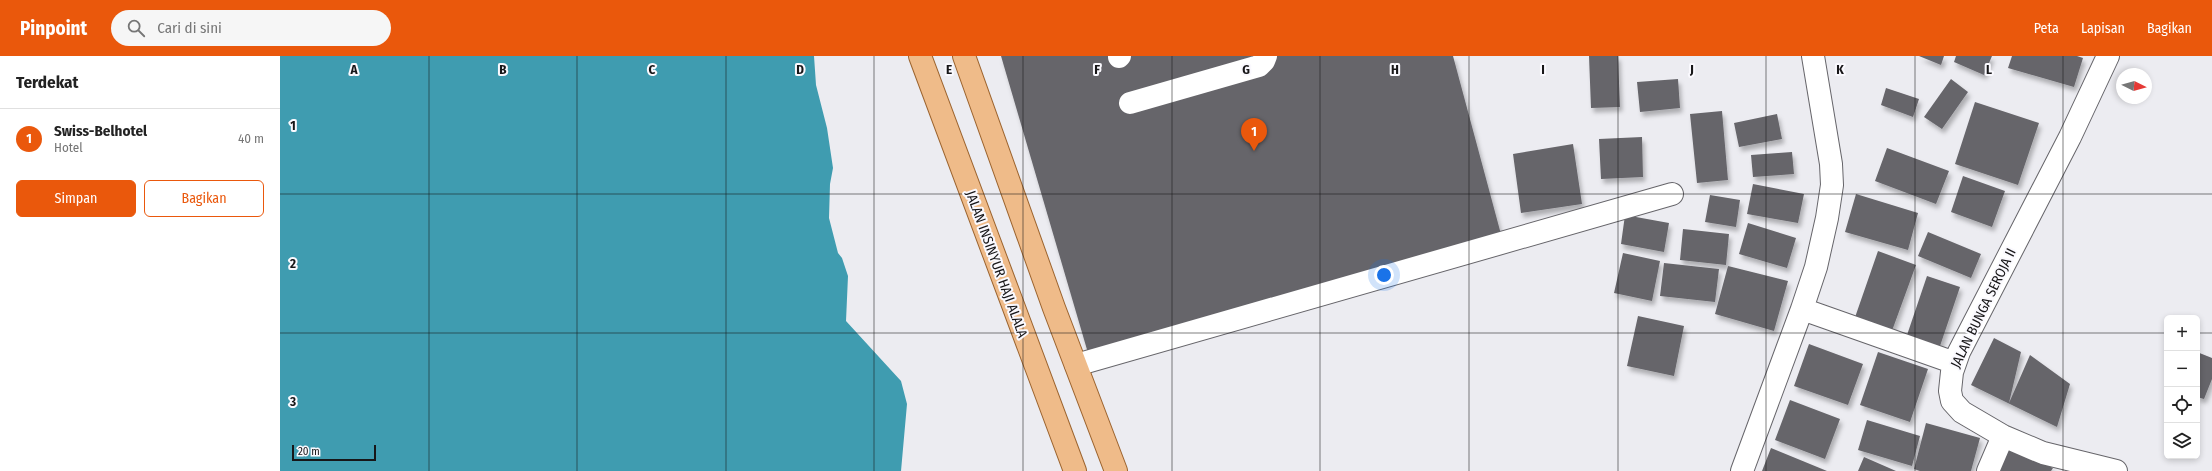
<!DOCTYPE html>
<html lang="id">
<meta charset="utf-8">
<style>
:root{--surface:#fff;--page:#f6f6f6;--text:#222;--muted:#767676;--line:#e0e0e0;--accent:#ea580c}
body{margin:0;font-family:"Fira Sans Condensed",sans-serif;background:var(--page);color:var(--text)}
.controls{position:absolute;right:12px;bottom:12px;display:grid;overflow:hidden;border-radius:6px;box-shadow:0 2px 6px #0003}
.controls button{width:36px;height:36px;display:grid;place-items:center;padding:0;border:0;border-bottom:1px solid var(--line);background:var(--surface);color:var(--text);font:20px sans-serif}
.compass{position:absolute;left:1836px;top:12px;width:36px;height:36px;border-radius:50%;background:var(--surface);box-shadow:0 2px 6px #0003;rotate:95deg}
.scale{position:absolute;left:12px;bottom:10px;width:84px;box-sizing:border-box;padding-left:4px;border:2px solid #171618;border-top:0;font-size:11px;line-height:14px;white-space:nowrap;color:#171618;-webkit-text-stroke:3px #faf9fe;paint-order:stroke}
.you{position:absolute;left:1104px;top:219px;width:14px;height:14px;margin:-10px;border:3px solid #fff;border-radius:50%;background:#1a73e8;box-shadow:0 0 0 6px #1a73e833}
.badge{display:grid;place-items:center;width:26px;height:26px;border-radius:50%;background:var(--accent);color:#fff;font-size:13px;font-weight:700}
.pin{position:absolute;translate:-50% -33px;filter:drop-shadow(0 1px 2px #0008)}
.pin::after{content:'';position:absolute;top:21px;width:14px;height:12px;background:inherit;clip-path:polygon(0 0,100% 0,50% 100%)}
.list{margin:0;padding:0;list-style:none}
h2{display:flex;justify-content:space-between;align-items:center;height:52px;margin:0;padding:0 16px;font-size:17px}
h2 small{font-size:13px;font-weight:400;color:var(--muted)}
.list li{display:grid;grid-template-columns:26px 1fr auto;gap:12px;align-items:center;box-sizing:border-box;height:60px;padding:0 16px;border-top:1px solid var(--line)}
.list b{display:block;font-size:15px;white-space:nowrap}
.list p{margin:0;font-size:13px;white-space:nowrap;color:var(--muted)}
.list em{font-size:13px;font-style:normal;color:var(--muted)}
.actions{display:flex;gap:8px;padding:12px 16px}
.actions a{flex:1;padding:9px 0;border:1px solid var(--accent);border-radius:6px;text-align:center;font-size:14px;color:var(--accent)}
.actions .main{background:var(--accent);color:#fff}
.icon{flex:none;width:22px;height:22px;fill:none;stroke:currentColor;stroke-width:2;stroke-linecap:round;stroke-linejoin:round}
.map{position:relative;flex:none;width:1932px;height:415px;overflow:hidden}
header{display:flex;align-items:center;gap:24px;box-sizing:border-box;height:56px;padding:0 20px;background:var(--accent);color:#fff}
header strong{font-size:19px}
nav{display:flex;gap:22px;margin-inline-start:auto;font-size:14px}
.search{width:280px;height:36px;background:var(--page);display:flex;align-items:center;gap:10px;box-sizing:border-box;padding:0 14px;border-radius:22px;color:var(--muted);font-size:15px}
main{display:flex}
aside{flex:1;background:var(--surface)}
.map>svg:first-child{display:block}
</style>
<header>
<strong>Pinpoint</strong>
<div class="search"><svg class="icon" aria-label="search" viewBox="0 0 24 24"><circle cx="10" cy="10" r="6"/><path d="M15 15l6 6"/></svg>Cari di sini</div>
<nav><a>Peta</a><a>Lapisan</a><a>Bagikan</a></nav>
</header>
<main>
<aside>
<h2>Terdekat<small></small></h2>
<ul class="list">
<li><span class="badge">1</span><div><b>Swiss-Belhotel</b><p>Hotel</p></div><em>40 m</em></li>
</ul>
<div class="actions"><a class="main">Simpan</a><a>Bagikan</a></div>
</aside>
<div class="map">
<svg width="1932" height="415" viewBox="0 0 1932 415">
<defs>
<filter id="shadow"><feDropShadow dx="2.5" dy="4.5" stdDeviation="2" flood-color="#0004"/></filter>
</defs>
<rect width="100%" height="100%" fill="#ececf1"/>
<path fill="#3f9cb0" d="M0,0H534L536,29L547,72L553,112L550,128L549,162L558,197L562,202L568,220L566,265L621,325L627,348L621,415H0Z"/>
<path fill="#66656a" filter="url(#shadow)" d="M721,0H1173L1222,182L808,297Z
M1309,0H1338L1340,51L1311,52Z
M1639,0H1664L1661,9Z
M1676,0H1712L1704,19L1674,6Z
M1732,0H1797L1803,2L1794,31L1728,12Z
M1398,23L1400,52L1360,56L1357,26Z
M1671,23L1688,36L1662,73L1644,61Z
M1606,32L1639,43L1633,61L1601,49Z
M1695,46L1759,67L1738,129L1675,108Z
M1442,55L1448,124L1417,127L1410,58Z
M1497,58L1502,83L1459,91L1454,67Z
M1362,81L1363,121L1321,123L1319,83Z
M1293,88L1302,148L1241,157L1233,98Z
M1607,92L1669,115L1656,148L1595,125Z
M1512,96L1514,118L1473,121L1471,99Z
M1683,120L1725,135L1712,171L1671,156Z
M1473,128L1524,138L1518,167L1467,158Z
M1576,138L1638,157L1628,194L1565,176Z
M1430,139L1460,144L1456,171L1425,166Z
M1345,159L1389,167L1384,196L1341,188Z
M1468,167L1516,182L1507,212L1459,198Z
M1403,173L1449,178L1446,209L1400,204Z
M1648,176L1701,198L1691,222L1638,200Z
M1598,195L1636,209L1609,283L1572,270Z
M1343,197L1380,205L1372,245L1334,237Z
M1384,207L1439,213L1435,246L1380,240Z
M1448,210L1508,225L1494,275L1435,258Z
M1647,220L1680,231L1659,293L1626,282Z
M1358,260L1404,270L1394,320L1347,310Z
M1714,282L1741,296L1729,347L1750,299L1790,328L1777,371L1691,329Z
M1529,288L1583,308L1568,349L1514,330Z
M1598,296L1648,313L1630,366L1580,349Z
M1917,296L1932,302V323L1924,343L1917,341Z
M1510,344L1560,363L1545,403L1495,384Z
M1587,364L1640,380L1632,410L1578,394Z
M1646,367L1700,382L1691,415H1640L1634,413Z
M1491,392L1547,415H1482Z
M1728,392L1773,412L1771,415H1718Z
M1584,401L1616,415H1578Z"/>
<g fill="none" stroke-linecap="round" stroke-linejoin="round">
<defs>
<path id="minor" d="M1828,0L1790,81L1679,296L1672,316L1670,335L1672,345L1682,356L1723,380L1763,397L1836,415
M839,1L840,0
M850,47L979,10L984,5L986,0
M1522,253L1675,307
M796,309L1392,138
M1462,415L1522,253L1536,211L1547,162L1552,129L1551,108L1533,0
M1708,415L1723,380"/>
<path id="major" d="M640,0L795,415
M684,0L774,252L836,415"/>
</defs>
<use href="#minor" stroke="#66656a" stroke-width="24"/>
<use href="#major" stroke="#9c642f" stroke-width="24"/>
<use href="#minor" stroke="#fff" stroke-width="22"/>
<use href="#major" stroke="#efbb89" stroke-width="22"/>
</g>
<path fill="none" stroke="#171618" stroke-width="1" stroke-opacity="0.55" d="M149,0V415M297,0V415M446,0V415M594,0V415M743,0V415M892,0V415M1040,0V415M1189,0V415M1338,0V415M1486,0V415M1635,0V415M1783,0V415M0,138H1932M0,277H1887M1917,277H1932"/>
<g text-anchor="middle" stroke-width="4" stroke-linejoin="round" paint-order="stroke">
<g font-size="14" fill="#171618" stroke="#faf9fe">
<text transform="translate(717 208) rotate(70)" y="5">JALAN INSINYUR HAJI ALALA</text>
<text transform="translate(1703 252) rotate(-64)" y="5">JALAN BUNGA SEROJA II</text>
</g>
</g>
<g font-size="13" text-anchor="middle" font-weight="bold" fill="#171618" stroke="#faf9fe" stroke-width="4" stroke-linejoin="round" paint-order="stroke">
<text x="74" y="18">A</text>
<text x="223" y="18">B</text>
<text x="372" y="18">C</text>
<text x="520" y="18">D</text>
<text x="669" y="18">E</text>
<text x="817" y="18">F</text>
<text x="966" y="18">G</text>
<text x="1115" y="18">H</text>
<text x="1263" y="18">I</text>
<text x="1412" y="18">J</text>
<text x="1560" y="18">K</text>
<text x="1709" y="18">L</text>
<text x="13" y="74">1</text>
<text x="13" y="212">2</text>
<text x="13" y="350">3</text>
</g>
</svg>
<div class="controls">
<button>+</button>
<button>−</button>
<button><svg class="icon" aria-label="locate" viewBox="0 0 24 24"><circle cx="12" cy="12" r="6"/><path d="M12 2v4M12 18v4M2 12h4M18 12h4"/></svg></button>
<button><svg class="icon" aria-label="layers" viewBox="0 0 24 24"><path d="M12 4l9 5-9 5-9-5zM3 14l9 5 9-5"/></svg></button>
</div>
<svg class="compass" viewBox="-18 -18 36 36"><path d="M0-13l5 13h-10z" fill="#e53935"/><path d="M0 13l5-13h-10z" fill="#767676"/></svg>
<div class="scale">20 m</div>
<div class="you"></div>
<div class="pin badge" style="left:974px;top:95px">1</div>
</div>
</main>
